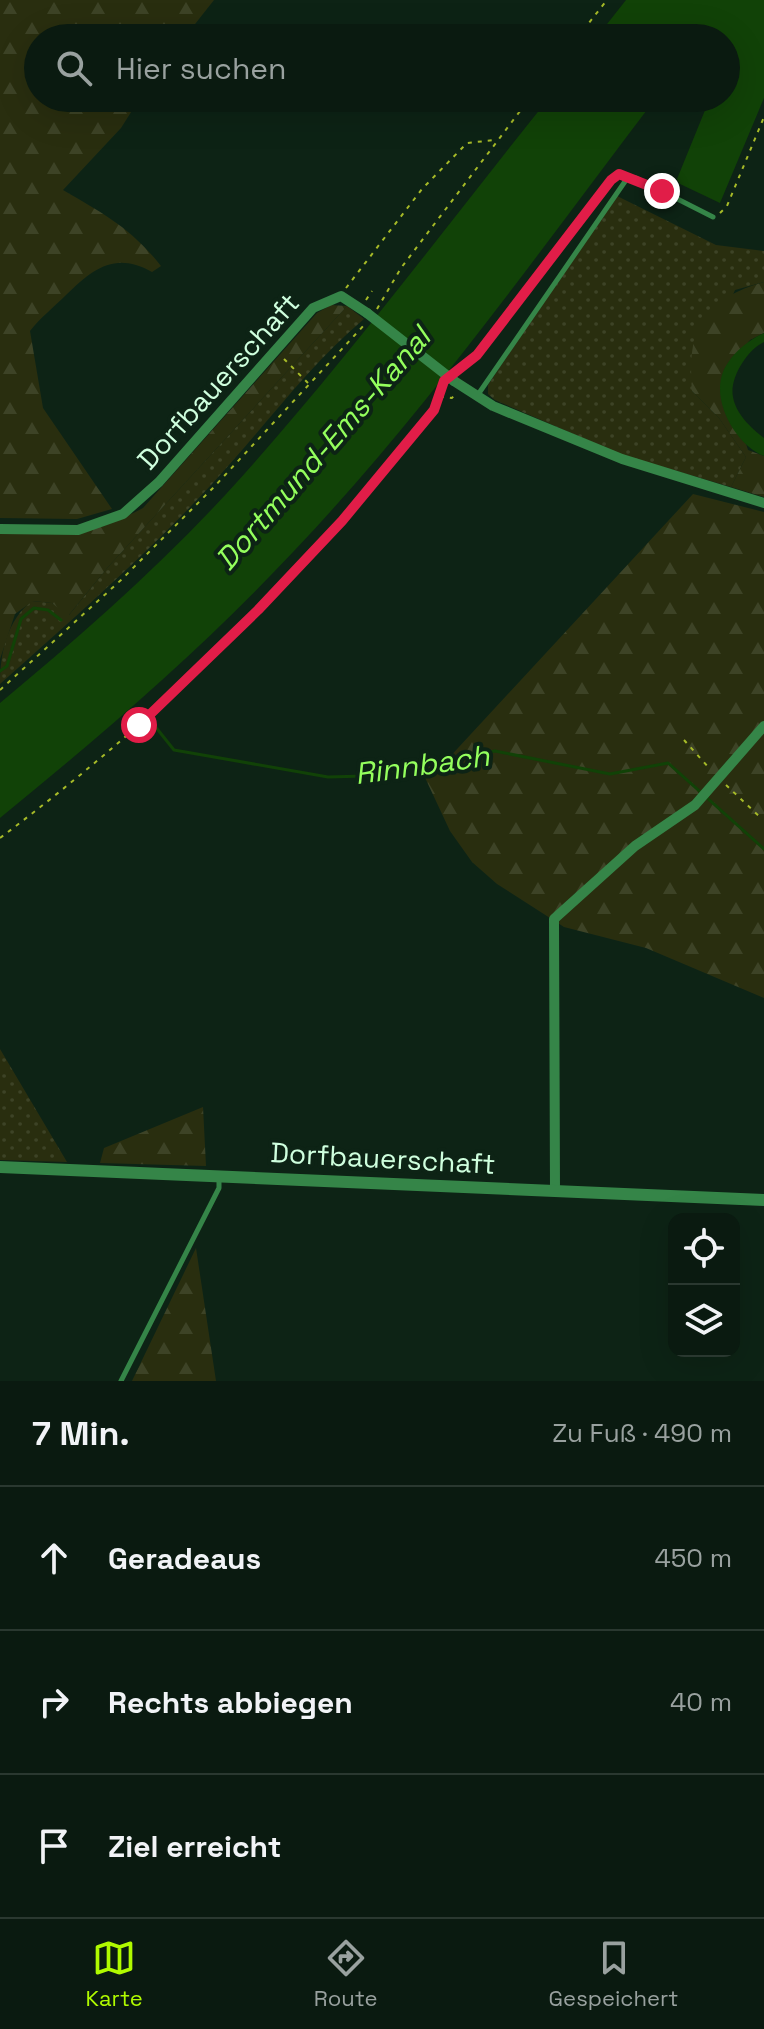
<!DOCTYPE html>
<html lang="de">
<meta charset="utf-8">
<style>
:root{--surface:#0a1a10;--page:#18271e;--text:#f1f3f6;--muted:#99a19f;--line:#2a3830;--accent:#b0fa00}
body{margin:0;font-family:"Space Grotesk",sans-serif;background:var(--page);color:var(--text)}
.controls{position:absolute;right:24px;bottom:24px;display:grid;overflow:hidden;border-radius:16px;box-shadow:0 8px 32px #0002}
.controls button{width:72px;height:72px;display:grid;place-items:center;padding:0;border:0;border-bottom:2px solid var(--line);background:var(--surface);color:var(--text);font:40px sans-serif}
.stop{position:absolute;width:24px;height:24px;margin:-18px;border:6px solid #e11d48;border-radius:50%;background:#fff}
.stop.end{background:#e11d48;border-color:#fff;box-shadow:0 2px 8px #0008}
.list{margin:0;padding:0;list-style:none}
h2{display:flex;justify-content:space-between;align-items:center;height:104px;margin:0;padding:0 32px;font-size:34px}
h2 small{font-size:26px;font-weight:400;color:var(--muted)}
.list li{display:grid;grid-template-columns:52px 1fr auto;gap:24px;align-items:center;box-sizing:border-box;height:144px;padding:0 32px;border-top:2px solid var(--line)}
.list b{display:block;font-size:30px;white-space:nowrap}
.list em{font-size:26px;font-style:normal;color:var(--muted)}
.icon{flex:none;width:44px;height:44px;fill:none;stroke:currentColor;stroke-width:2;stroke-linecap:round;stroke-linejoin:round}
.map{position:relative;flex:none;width:764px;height:1381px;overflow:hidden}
.search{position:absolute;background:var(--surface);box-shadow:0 8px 32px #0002;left:24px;right:24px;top:24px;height:88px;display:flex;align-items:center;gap:20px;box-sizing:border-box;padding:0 28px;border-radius:44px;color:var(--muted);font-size:30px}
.sheet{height:536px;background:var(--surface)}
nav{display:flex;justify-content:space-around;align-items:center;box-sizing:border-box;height:112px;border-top:2px solid var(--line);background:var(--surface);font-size:22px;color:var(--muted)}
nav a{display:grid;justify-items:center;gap:4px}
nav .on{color:var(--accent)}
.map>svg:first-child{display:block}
</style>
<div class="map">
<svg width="764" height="1381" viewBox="0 0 764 1381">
<defs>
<pattern id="grass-dots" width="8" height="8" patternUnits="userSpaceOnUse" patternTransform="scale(2)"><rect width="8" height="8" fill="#292e0f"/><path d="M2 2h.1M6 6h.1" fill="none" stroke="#3d4326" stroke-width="1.8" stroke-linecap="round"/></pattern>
<pattern id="forest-firs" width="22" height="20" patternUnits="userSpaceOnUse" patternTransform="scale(2)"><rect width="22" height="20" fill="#292e0f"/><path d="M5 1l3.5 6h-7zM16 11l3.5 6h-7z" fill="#3d4326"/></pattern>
</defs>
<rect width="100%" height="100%" fill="#0d2315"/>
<path fill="url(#grass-dots)" d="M615,195L716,245L764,251V282L735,290L692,391L719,418L746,457L731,487L622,455L495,400L488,394V385Z
M347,306L364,319C307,367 263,429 212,484C146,555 73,619 0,684C0,653 7,620 32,601L52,603L69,615L108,567Z
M0,1049L67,1162L0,1160Z"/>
<path fill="url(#forest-firs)" d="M0,0H214L184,38H38V98H140L121,128L63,190C104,214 131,228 161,266L152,272C115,251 93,269 66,295C54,307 40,318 30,331L43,408L112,509L77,519L0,518Z
M764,282V333L750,340L723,373L748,450L764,456V497L731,487L746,457L719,418L692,391C687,328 702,300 764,282Z
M331,305L347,306L108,567L68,616L52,603L33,601L15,614L0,659V531C62,532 86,538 143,508L317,313Z
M693,494L764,512V998L646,948L564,927L497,884L472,862L450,831L421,769L446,761Z
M203,1107L206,1166L100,1163L104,1148Z
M196,1248L216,1381H132Z"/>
<path fill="#114207" d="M626,0H764V98L720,203L680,184L677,179L710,98H726V38H596Z
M549,98H656C541,249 425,413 294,551C203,648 103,734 0,818V703C79,637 157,569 227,493C341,368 443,230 549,98Z
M764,333V342C748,349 729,378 733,397C736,414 751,428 764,438V456C737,446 711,402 723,372C730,355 748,340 764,333Z"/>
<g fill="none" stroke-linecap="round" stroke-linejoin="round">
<path stroke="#114207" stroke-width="3" d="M0,671L7,666L21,619L34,608L48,610L61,620
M154,725L174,750L328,777L365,776L495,751L610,774L668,763L764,849"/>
<path stroke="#a6ba28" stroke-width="2" stroke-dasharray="4 6" stroke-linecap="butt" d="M577,38L607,0
M720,213L727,206L764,117
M346,288L422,189L467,143L495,140
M366,300L372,291
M377,309L401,268L530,98
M284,359L308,383
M455,369L477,355L620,174
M440,396L452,398L455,394
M0,690L121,580L213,488L366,323
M684,740L710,769
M726,785L760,817
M0,838C136,736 263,616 372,485C397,454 429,425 442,387"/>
<path stroke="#358548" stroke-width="5" d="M477,396L626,180L636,178L713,217
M121,1381L219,1188V1179"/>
<path stroke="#358548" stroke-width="10" d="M454,381L493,406L622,459L764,503
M0,529L78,530L123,514L159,482L313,308L341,296L367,313
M555,1190L554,919L635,846L695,805L764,726"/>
<path stroke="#358548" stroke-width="12" d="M0,1167L764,1200"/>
<path stroke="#358548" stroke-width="10" d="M367,313L454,381"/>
</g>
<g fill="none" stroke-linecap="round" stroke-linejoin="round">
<path stroke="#e11d48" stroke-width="10" d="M139,725L258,610L342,521L434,410L444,381L477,355L611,180L619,174L662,191"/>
</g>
<g text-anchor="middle" stroke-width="8" stroke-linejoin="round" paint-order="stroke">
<g font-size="28" fill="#cfffde" stroke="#0d2315">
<text transform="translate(218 381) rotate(-48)" y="10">Dorfbauerschaft</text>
<text transform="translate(383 1158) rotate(3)" y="10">Dorfbauerschaft</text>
</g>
<g font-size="30" font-style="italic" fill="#94ff5d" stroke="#0d2315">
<text transform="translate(323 449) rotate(-49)" y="10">Dortmund-Ems-Kanal</text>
<text transform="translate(422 765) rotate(-8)" y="10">Rinnbach</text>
</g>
</g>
</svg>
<div class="controls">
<button><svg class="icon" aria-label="locate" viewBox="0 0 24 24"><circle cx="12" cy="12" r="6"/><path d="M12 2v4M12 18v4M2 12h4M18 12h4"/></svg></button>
<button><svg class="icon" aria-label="layers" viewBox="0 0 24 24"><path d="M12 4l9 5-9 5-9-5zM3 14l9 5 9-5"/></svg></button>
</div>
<div class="stop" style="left:139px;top:725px"></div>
<div class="stop end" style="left:662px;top:191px"></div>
<div class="search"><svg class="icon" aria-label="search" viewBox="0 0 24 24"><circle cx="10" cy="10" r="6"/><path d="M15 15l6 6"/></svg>Hier suchen</div>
</div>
<section class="sheet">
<h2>7 Min.<small>Zu Fuß · 490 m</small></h2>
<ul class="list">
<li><svg class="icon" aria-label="ahead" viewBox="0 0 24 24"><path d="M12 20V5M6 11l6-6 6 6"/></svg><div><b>Geradeaus</b></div><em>450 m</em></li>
<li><svg class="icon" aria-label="right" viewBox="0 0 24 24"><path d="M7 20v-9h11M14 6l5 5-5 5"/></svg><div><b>Rechts abbiegen</b></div><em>40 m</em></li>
<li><svg class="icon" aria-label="arrive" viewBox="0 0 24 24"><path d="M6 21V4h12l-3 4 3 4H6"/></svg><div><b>Ziel erreicht</b></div></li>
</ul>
</section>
<nav>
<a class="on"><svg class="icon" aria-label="map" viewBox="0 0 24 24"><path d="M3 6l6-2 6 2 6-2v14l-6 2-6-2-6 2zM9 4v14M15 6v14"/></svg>Karte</a>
<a><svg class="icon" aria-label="directions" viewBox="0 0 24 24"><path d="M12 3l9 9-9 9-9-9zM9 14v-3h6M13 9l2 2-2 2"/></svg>Route</a>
<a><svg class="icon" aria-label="saved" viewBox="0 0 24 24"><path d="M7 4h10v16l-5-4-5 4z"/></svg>Gespeichert</a>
</nav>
